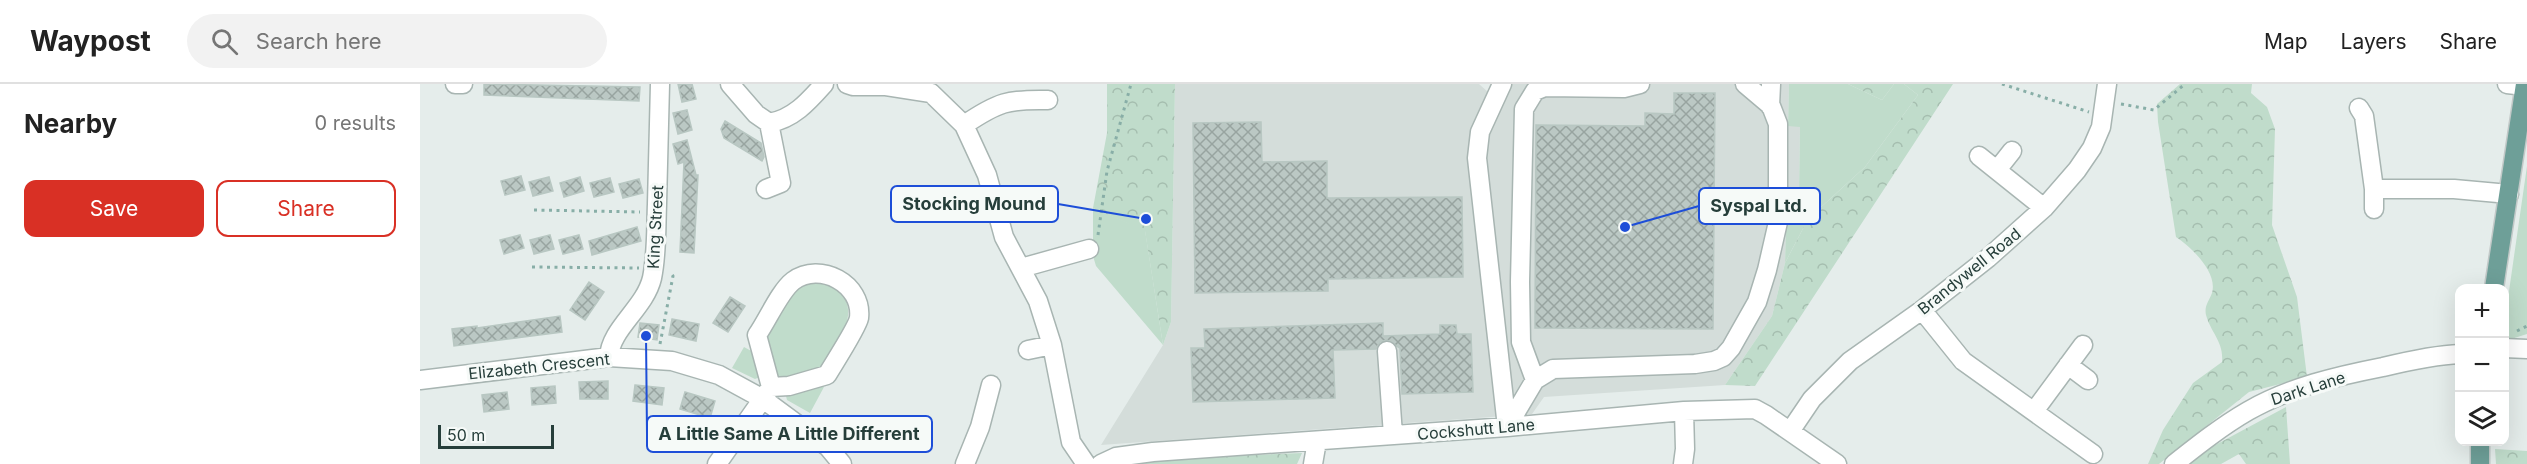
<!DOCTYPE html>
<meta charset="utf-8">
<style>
:root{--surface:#fff;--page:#f2f2f2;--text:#222;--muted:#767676;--line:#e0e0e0;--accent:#d93025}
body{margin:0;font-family:Inter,sans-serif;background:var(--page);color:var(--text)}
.controls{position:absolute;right:18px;bottom:18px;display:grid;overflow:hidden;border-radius:12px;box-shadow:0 6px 24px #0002}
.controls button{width:54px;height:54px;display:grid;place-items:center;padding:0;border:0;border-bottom:2px solid var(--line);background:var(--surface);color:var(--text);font:30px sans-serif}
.scale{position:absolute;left:18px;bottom:15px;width:116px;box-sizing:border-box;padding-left:6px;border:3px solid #263e3a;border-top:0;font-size:16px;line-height:21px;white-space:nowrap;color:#263e3a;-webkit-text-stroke:4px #f6faf8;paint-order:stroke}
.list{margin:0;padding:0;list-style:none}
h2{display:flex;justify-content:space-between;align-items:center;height:78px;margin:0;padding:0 24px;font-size:26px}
h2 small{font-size:20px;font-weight:400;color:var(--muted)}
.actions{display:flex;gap:12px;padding:18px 24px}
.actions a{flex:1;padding:14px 0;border:2px solid var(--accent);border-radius:12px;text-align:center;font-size:21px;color:var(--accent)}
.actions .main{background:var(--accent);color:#fff}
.icon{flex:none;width:33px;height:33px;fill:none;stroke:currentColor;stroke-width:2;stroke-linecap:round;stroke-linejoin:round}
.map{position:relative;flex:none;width:2107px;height:380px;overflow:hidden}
header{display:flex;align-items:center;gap:36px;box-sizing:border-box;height:84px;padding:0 30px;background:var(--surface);border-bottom:2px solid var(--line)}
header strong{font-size:28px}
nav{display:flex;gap:33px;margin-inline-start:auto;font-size:21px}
.search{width:420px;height:54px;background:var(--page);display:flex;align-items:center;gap:15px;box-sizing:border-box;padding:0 21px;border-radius:33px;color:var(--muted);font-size:22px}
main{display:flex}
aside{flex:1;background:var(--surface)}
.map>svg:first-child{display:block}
</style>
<header>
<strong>Waypost</strong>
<div class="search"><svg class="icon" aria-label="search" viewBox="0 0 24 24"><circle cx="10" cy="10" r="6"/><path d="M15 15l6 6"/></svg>Search here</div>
<nav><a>Map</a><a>Layers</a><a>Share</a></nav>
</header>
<main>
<aside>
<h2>Nearby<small>0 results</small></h2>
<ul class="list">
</ul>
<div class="actions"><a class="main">Save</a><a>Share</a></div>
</aside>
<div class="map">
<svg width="2107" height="380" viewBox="0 0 2107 380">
<defs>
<pattern id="forest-crowns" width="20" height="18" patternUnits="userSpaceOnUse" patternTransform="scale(1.5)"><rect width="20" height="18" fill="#c0dccb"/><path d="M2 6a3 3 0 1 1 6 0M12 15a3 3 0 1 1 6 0" fill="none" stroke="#a5beaf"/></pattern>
<pattern id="building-cross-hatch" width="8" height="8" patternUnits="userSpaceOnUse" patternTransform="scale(1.5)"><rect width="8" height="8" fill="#bbc8c4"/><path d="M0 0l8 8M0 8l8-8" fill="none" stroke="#98a4a0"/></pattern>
</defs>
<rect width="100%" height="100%" fill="#e5edeb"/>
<path fill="#d4ddda" d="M755,0H1059L1068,8L1071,0H1369L1368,41L1380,42L1379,110L1367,111L1365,179L1352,232L1305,301L1124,313L1112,330L681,361L743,261L751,238Z"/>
<path fill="#c0dccb" d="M1369,0H1428L1462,16L1474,0H1484L1498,11L1445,83L1388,135L1365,179L1367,110H1379L1380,43L1368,42Z
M2107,82V250L2085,257V235Z
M673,124L725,146L743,261L676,182L673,172Z
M402,197C451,220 420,252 400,284L359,296L345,252L372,207L379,202Z
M324,263L335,269L340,293L335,295L312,284Z
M400,302L404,303L390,329L367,316L366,312L369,309Z"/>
<path fill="url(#forest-crowns)" d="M687,0H755L751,238L743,261L725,147L673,124L687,49Z
M1428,0H1474L1462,16Z
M1484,0H1533L1335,302L1305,301L1352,232L1365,179L1388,135L1445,83L1498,11Z
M1760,0H1832L1831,9L1847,23L1855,45L1852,141L1877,213L1887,293L1829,308L1739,380H1728L1743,346L1773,299L1802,278C1804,258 1791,249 1786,231C1784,222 1789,217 1792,209C1798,188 1771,163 1756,153L1738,38L1737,20Z
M1866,323L1870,380H1826L1819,370L1801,380H1769L1786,366Z
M2075,365L2107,367V380H2076Z
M882,369L877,380H703L710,376Z"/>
<path fill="url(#building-cross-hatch)" stroke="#b8c7c2" stroke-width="1.5" d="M64,0L220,3L219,17L64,11Z
M258,0H272L276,15L262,18Z
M1254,9H1295L1293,245L1115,244L1116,41L1225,42V29L1254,30Z
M267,26L272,46L258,50L253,29Z
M305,37L341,59L344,73L342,77L304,54L301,45Z
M841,38L842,78L907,77V114L1042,113L1043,193L908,195V207L775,209L773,39Z
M267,56L276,91H278L274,169L260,168L264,78L258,80L253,60Z
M101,92L105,106L85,111L81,97Z
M129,93L133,107L113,112L109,98Z
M160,93L164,107L144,113L140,99Z
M190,94L194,108L174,113L170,99Z
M219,95L223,109L203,114L199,100Z
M217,143L221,157L172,171L169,157Z
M100,151L104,164L84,170L80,156Z
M130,151L134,165L114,170L110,156Z
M159,151L163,165L143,170L139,156Z
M169,198L184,208L165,236L150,226Z
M310,213L325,222L308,248L293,239Z
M140,232L142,248L34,262L32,245L57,242V244Z
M252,235L279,240L276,257L249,251Z
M220,239L239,241L237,256L218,253Z
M963,239V252L1020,250V241H1036L1037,250H1051L1053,308L982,310L980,264L967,256L960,258L956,265L913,266L915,314L773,318L771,264H785L784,245Z
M188,297V315H160L159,298Z
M215,301L244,304L242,321L213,317Z
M135,302L136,319L112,321L111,304Z
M87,308L89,325L64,328L62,311Z
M265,308L295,317L290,334L260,325Z"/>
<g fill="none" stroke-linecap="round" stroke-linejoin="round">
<defs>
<path id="minor" d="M35,0H43
M310,0L336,30L349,39C373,35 388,18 404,0
M427,0L433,2H466L511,9L544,41L567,91L584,153L618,217L632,261L651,358L666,380
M1082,0L1060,48L1057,74L1087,343
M2087,0L2105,2
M1350,22L1351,0
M1939,24L1944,32L1954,105V125
M544,41C578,18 588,15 628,16
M1559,72L1624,124
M1577,86L1592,67
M346,105L361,99L349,39
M1954,105H2034L2089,110
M601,184L669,165
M1502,226L1543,277L1673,370
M2084,264L2107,265
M608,266L632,261
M967,267L973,351
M189,273C190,245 225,224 232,194C237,170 236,144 237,120C238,80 239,40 240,0
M1648,281L1668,296
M0,296L189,273L252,277L299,291L343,315L408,363L422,380
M1115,296L1101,258L1100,198L1104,25L1115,7L1125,3L1204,4L1220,0
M1615,326L1663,261
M1087,343L1115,296L1133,285L1275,280L1294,277L1303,273L1311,264L1337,218L1347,186L1358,138V40L1351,22L1325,0
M1371,346L1392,315L1430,277L1502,226L1568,174L1624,124L1657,86L1672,64L1681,43L1687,0
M297,380L351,303L337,251C347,237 360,207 373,197C400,177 443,200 439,234C437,244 414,279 407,291L369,302L351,303
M545,380L560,343L571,301
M681,380L696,373L733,368L1087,343L1264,327L1335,325L1346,331L1417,380
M893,380L897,357
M1263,380L1265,365L1264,327
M1754,380C1778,361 1802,342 1828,327C1870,303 1917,292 1963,283C1988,277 2014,271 2040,270"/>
<path id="major" d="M2074,204L2105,0
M2060,358V380"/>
</defs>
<use href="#minor" stroke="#a8b5b2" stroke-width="21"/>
<use href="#major" stroke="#c2c9c8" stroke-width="21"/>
<path stroke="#88aea7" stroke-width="3" stroke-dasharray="3 4.5" stroke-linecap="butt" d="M1582,0L1669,28
M1701,20L1734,26L1765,0
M114,126L220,128
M678,151L687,87L711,0
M112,183L219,184
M2097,247L2107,242
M240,260L253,192L250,188"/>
<use href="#minor" stroke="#fff" stroke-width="18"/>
<use href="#major" stroke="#6e9f98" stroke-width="18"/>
</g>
<g text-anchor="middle" stroke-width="6" stroke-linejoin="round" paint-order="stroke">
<g font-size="16" fill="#263e3a" stroke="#f6faf8">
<text transform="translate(235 143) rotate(-87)" y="6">King Street</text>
<text transform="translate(1549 187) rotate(-39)" y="6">Brandywell Road</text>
<text transform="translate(119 282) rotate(-6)" y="6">Elizabeth Crescent</text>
<text transform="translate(1888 304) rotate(-18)" y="6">Dark Lane</text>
<text transform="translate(1056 345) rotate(-5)" y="6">Cockshutt Lane</text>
</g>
</g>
<path fill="none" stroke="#1d4ed8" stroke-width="2" d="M726 135L638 120M1205 143L1279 122M226 252L227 350"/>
<g fill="#1d4ed8" stroke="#f6faf8" stroke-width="2">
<circle cx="726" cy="135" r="6"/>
<circle cx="1205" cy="143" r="6"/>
<circle cx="226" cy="252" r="6"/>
</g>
<g fill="#f6faf8" stroke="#1d4ed8" stroke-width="2">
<rect x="471" y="102" width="167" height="36" rx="6"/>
<rect x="1279" y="104" width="121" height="36" rx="6"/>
<rect x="227" y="332" width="285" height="36" rx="6"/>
</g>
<g font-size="18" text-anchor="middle" font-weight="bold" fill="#263e3a">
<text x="554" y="126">Stocking Mound</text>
<text x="1339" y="128">Syspal Ltd.</text>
<text x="369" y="356">A Little Same A Little Different</text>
</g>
</svg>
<div class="controls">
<button>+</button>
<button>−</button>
<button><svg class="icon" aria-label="layers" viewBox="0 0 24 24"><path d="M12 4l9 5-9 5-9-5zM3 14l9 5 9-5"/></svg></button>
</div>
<div class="scale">50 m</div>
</div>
</main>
